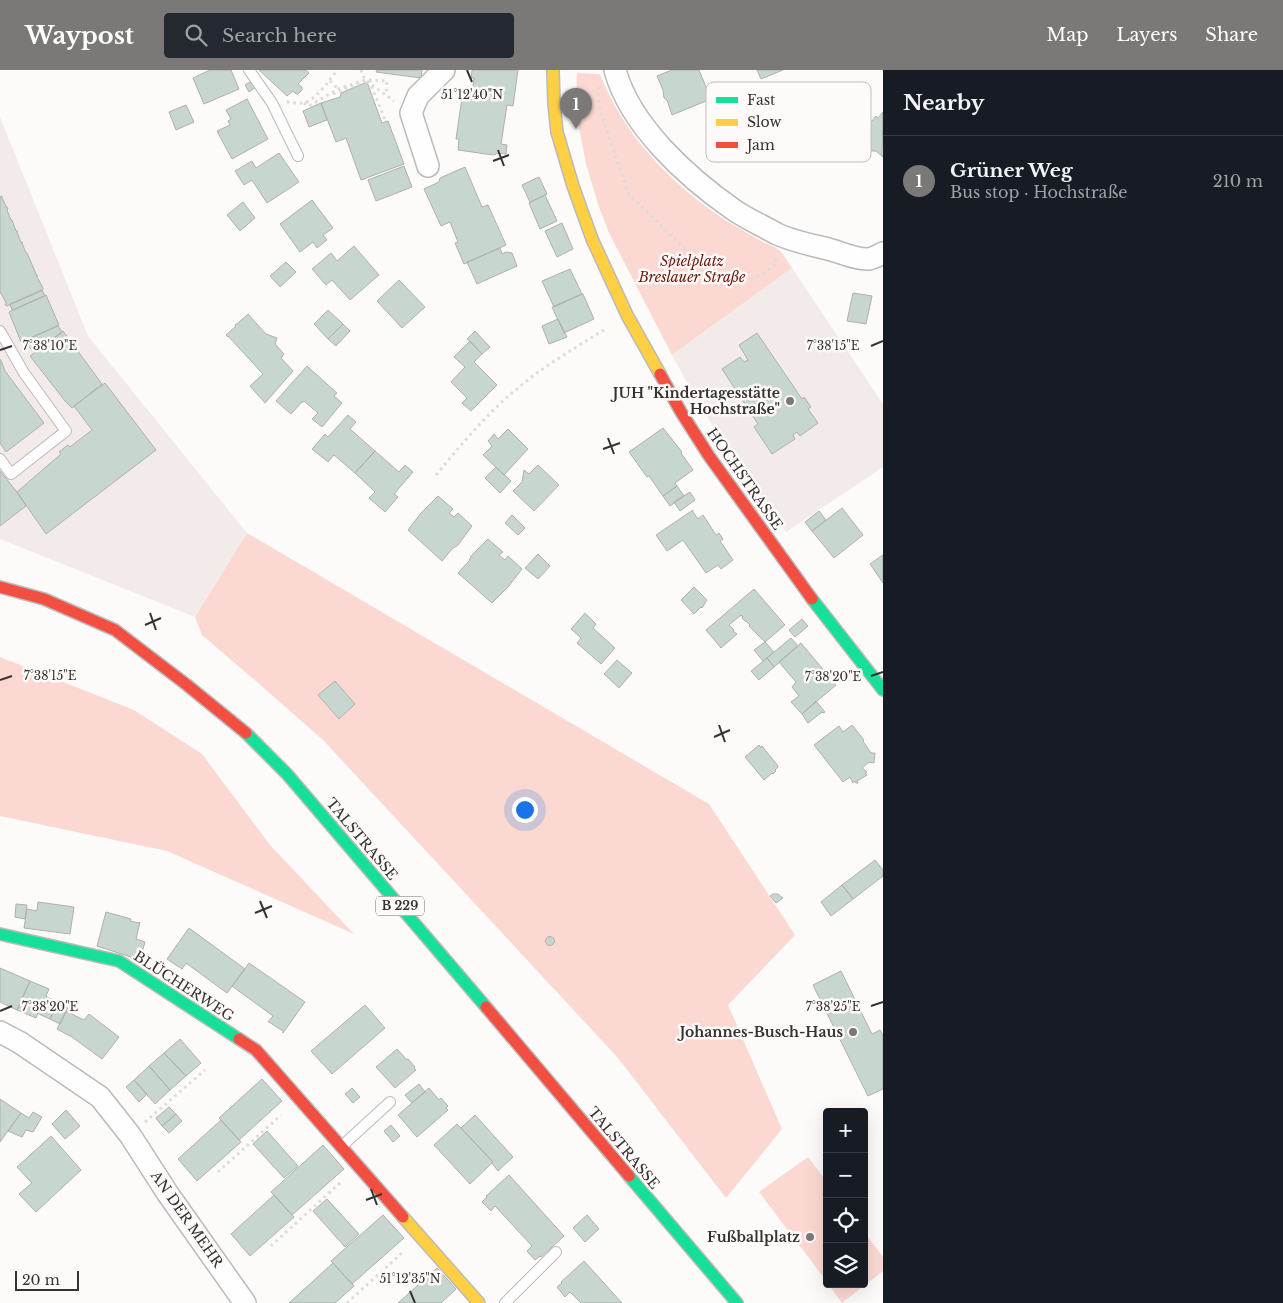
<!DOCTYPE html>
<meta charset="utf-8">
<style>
:root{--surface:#171b24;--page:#242831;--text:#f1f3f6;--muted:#9ea1a6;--line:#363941;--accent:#7a7978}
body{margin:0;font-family:"Libre Baskerville",serif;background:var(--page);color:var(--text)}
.controls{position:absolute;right:15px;bottom:15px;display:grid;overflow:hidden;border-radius:5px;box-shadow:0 5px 20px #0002}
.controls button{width:45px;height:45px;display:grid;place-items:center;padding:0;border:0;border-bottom:1px solid var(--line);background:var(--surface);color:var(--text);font:25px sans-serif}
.scale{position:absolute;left:15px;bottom:12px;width:64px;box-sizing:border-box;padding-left:5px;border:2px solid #343332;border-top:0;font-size:14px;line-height:18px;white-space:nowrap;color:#343332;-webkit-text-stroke:4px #fdfaf9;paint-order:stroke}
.you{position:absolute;left:524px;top:739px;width:18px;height:18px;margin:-12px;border:4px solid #fff;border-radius:50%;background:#1a73e8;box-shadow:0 0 0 8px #1a73e833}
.badge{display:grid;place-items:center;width:32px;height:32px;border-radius:50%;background:var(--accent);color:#fff;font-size:16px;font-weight:700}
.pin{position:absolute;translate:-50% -41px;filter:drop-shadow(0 1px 2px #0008)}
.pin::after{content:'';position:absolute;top:26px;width:18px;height:15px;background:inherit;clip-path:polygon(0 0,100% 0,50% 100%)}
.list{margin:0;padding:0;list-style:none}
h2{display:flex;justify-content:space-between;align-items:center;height:65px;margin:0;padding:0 20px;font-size:21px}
h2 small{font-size:16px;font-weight:400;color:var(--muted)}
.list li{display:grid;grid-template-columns:32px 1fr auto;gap:15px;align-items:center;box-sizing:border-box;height:90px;padding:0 20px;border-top:1px solid var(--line)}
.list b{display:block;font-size:19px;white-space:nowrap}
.list p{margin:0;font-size:16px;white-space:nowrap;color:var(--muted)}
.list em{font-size:16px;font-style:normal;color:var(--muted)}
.icon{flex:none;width:28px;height:28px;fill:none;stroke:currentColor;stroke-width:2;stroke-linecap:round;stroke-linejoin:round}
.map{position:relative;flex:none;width:883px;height:1233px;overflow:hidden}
header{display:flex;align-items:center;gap:30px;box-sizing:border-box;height:70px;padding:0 25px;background:var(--accent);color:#fff}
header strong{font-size:24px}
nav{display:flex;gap:28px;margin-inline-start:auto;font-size:18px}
.search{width:350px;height:45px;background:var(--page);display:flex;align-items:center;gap:12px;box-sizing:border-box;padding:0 18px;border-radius:5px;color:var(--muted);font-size:19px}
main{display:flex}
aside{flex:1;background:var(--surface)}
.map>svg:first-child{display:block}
</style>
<header>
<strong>Waypost</strong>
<div class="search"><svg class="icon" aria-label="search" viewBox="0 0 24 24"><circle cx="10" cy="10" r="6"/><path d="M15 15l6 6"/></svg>Search here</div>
<nav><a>Map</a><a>Layers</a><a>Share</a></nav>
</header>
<main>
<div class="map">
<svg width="883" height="1233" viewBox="0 0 883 1233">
<rect width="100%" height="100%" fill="#fcfbfa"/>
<path fill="#f2ebe9" d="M0,47L88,266L247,463L195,547L0,469Z
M792,198L883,334V397L786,462L725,375L696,329L672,285Z"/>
<path fill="#fbd9d2" d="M577,3L600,4C624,66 671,114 725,150C738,158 752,166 765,173C770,175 776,177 779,180C784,184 788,193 792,198L672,285L609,163L599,137L586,94L577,48L576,26Z
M247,463L709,734L795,865L728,935L782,1059L726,1128L618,988L323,670L257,612L202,565L195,547Z
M0,587L134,640L202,684L270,775L354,864L167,781L0,746Z
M808,1087L827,1112V1212L759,1122Z
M864,1162L883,1187V1201L842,1233L828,1214H864Z"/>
<path fill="#c7d6cf" stroke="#b0b0af" d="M210,0H231L239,19L204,34L193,8Z
M259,0H306L309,3L298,14L302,17V20L298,24H296L293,21L287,26Z
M377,0H422L421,8L376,2Z
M472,0H518L513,36L507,35L501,74L507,75L506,84L499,83L493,85L458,80L459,69H456L462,28L471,30L474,8H471Z
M672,0H699L711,29L672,45L667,30L664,28L663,20L657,6Z
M757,0H783L761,9Z
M252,11L256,17L249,22L245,15Z
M367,12L382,53L388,51L404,94L361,110L346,68L336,72L321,33L340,27L341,23Z
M247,29L268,69L232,89L217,61L230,55L228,51L231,49L226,40Z
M321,33L327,50L309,57L303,41Z
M186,35L194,52L176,60L169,42Z
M883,42L882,85L883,87L876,81H867L861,78L857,72L856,66L857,60L862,54L872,51L876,46L878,48Z
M279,83L299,112L267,133L252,110L244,115L235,101L252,91L256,98Z
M404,96L412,117L376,131L368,110Z
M465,97L482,137L488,135L506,175L464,194L455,173L458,172L450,152L441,156L424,119L439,112L440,108Z
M539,107L547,124L530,132L522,115Z
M545,125L557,151L540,159L529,133Z
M2,126V128L7,138H8L7,140L11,150H12L16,161H18L17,162L21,172L23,173H22L26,183H27L37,206V205V207L43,218V220L7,236L5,235L6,233L1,223H0V127Z
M312,130L333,158L323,165L327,170L317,178L313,172L300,182L280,154Z
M243,132L255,148L240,161L227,145Z
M562,153L573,179L557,187L545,161Z
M354,176L379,205L350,230L332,210L326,215L312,199L331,183L337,191Z
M500,178L502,184L506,182L512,183L517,196L477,214L467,192Z
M286,192L296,202L280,217L270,206Z
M570,199L582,224L554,237L542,211Z
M399,210L425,237L402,258L377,231Z
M42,220L45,226L12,240L10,234Z
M853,223L872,226L866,254L847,251Z
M582,224H583L594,249L564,263L552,237Z
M46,225L59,255L21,272L9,242Z
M328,240L343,254L328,269L314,254Z
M248,244L266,264L277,268L275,274L284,284L281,288L293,301L265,333L250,316L263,304L228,266V267L226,265L236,256L235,255L238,253Z
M558,249L567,267L549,274L542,256Z
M343,254L350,261L336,276L328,269Z
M58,256L62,262L35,283L29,277L26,270Z
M63,261L102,314L72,338L65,331L30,286Z
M475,261L490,277L482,284L467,269Z
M757,263L802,329L804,327L811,337L808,339L818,353L800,366L797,362L793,365L795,369L772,384L754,357L758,354L722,299L740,287L744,292L748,290L739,275Z
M470,271L482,284L474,292L497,315L471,341L462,333L467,328L451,312L465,297L454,287Z
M0,289L2,293L5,301L44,353L6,382L0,373Z
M307,296L337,323L334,326L342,333L322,357L312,349L318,343L304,331L303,332H302L291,344L276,331Z
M105,313L156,380L46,464L17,422L61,384L59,382L68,375L70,377L92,360L74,336Z
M348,345L356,352L350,359L375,381L355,403L334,385L328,392L312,379L325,364L328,367Z
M663,358L682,382L681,383L693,400L675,413L677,416L663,426L649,406L647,407L629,382Z
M508,359L528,379L504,405L483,385L492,376L488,371L494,364L498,369Z
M375,381L399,402L405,395L413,402L394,424L398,427L385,442L369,428L375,422L355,403Z
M538,395L559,415L534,441L513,421L522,412L524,400L529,404Z
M496,397L511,411L500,423L485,408Z
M0,401L17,422L26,436L0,456Z
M677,416L684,426L670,436L663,426Z
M690,422L695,430L680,441L674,432Z
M438,426L453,439L449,443L454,447L458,443L472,456L458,475L452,479L442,491L408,460L421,443Z
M842,438L863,465L834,488L812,461Z
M693,440V442L698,449L703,445L716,465L719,463L723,469L720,471L733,490L721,499L718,495L706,503L683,470L667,481L656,465Z
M819,441L826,450L812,461L805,452Z
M512,445L525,458L518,465L505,453Z
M488,469L503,482L499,485L505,490L508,486L522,499L508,517L492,533L458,503L469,491L471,486Z
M538,484L550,496L538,509L525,498Z
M883,485V513L870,494Z
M694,517L707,530L702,538L701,537L694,544L681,530Z
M754,519L785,555L765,572L749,556L750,555L746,551V552L742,548L743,547L741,545L729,555L734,560L733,561L737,564L721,578L706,560Z
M585,543L596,554L593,558L615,578L601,594L577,573L581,568L571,559Z
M802,549L808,556L795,567L789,560Z
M791,568L798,576L774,597L767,588Z
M765,572L774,582L763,591L754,580Z
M801,573L836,615L802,644L791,632L799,626L792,617L796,612L779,592Z
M767,588L774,597L759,610L751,601Z
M617,590L632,603L619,618L604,604Z
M335,611L355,634L339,649L318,625Z
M816,631L825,642L823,643L822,642L808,653L802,644Z
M852,655L864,670L863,671L871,683H875L874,693L869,692L862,698L867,702L865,703L867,705L857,711L858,713H856L855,711L853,713L850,707L843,712L814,675L839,656L843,662Z
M759,675L761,678L762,676L778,696V697L775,700L776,701L773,704L772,703L764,710L745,687Z
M875,790L883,800V806L853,829L842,815Z
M842,815L853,829L831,846L821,832Z
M773,824H778L783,828L776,833L770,826Z
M38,832L74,837L70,864L24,858L27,839L37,841Z
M16,834L27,835L25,849L15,847Z
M106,842L131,849L130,851L139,853L140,852L136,869L145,872L140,890L97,876Z
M189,858L245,899L227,923L186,893L182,899L167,889Z
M545.5 871a4.5 4.5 0 1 1 9 0a4.5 4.5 0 1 1-9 0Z
M249,893L305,932L283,963V961L269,952H268L273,946L232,916Z
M0,898L30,911L17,940L0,932Z
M841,901L872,964L880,960L883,965V1019L868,1026L813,915Z
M30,911L49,919L46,926L49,928L41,945L38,943L36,948L17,940Z
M49,928L58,932L50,949L41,945Z
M58,933L68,938L60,954L50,949Z
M365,935L385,958L332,1004L311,981Z
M66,941L84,950L89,944L119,967L102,989L72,967L57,959Z
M180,969L201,993L186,1006L164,983Z
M397,979L407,990L408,989L415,997L414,998L416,1000L395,1018L376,997Z
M164,983L186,1006L170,1020L149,996Z
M149,996L170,1020L155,1034L134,1010Z
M262,1009L282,1031L239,1070L219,1048Z
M134,1010L147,1024L139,1032L126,1017Z
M419,1014L425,1022L412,1033L405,1025Z
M352,1018L360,1027L353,1033L345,1024Z
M429,1018L439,1030L441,1028L448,1036L446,1038L448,1040L417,1067L398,1045Z
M0,1029L21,1043L0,1072Z
M169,1037L176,1044L162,1056L156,1048Z
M66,1040L80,1056L65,1069L52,1054Z
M33,1042L42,1047L33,1062L26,1060L22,1067L8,1061L21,1043L29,1048Z
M176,1044L182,1051L169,1063L162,1056Z
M475,1045L513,1087L498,1101L492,1093L493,1092L461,1058Z
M221,1050L241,1072L197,1111L178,1089Z
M457,1054L493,1092L470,1114L434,1075Z
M391,1055L400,1066L393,1072L384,1061Z
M267,1061L298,1096L284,1108L253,1074Z
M51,1066L81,1100L36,1142L19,1124L32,1113L17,1097Z
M323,1075L344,1099L292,1145L271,1122Z
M509,1105L564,1166L541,1187L540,1186L535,1190L527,1181L532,1176L495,1136L491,1141L482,1132L487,1127L486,1126Z
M274,1125L294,1147L250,1186L231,1164Z
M327,1129L359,1164L345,1177L313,1141Z
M383,1145L404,1168L352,1214L331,1191Z
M587,1145L599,1159L585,1172L573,1158Z
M584,1191L622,1233H581L570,1222L565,1227L557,1217L562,1213L561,1212Z
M333,1193L354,1216L335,1233H289Z
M437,1198L456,1219L441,1233H398Z"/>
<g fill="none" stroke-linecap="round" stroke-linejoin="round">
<defs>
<path id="lane" d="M249,0L272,33L298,86
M0,261L24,303L66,361L11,404L0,389
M342,1076L390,1032
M505,1233L556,1182"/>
<path id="street" d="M615,0C630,56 688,108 734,140C747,149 763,156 777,164C792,171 812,175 828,179C840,182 857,190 869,189C874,188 879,185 883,183
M428,96L411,43L418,26L444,0
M0,962L19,972L100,1027L130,1065L168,1124L245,1233"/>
<path id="fast" d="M812,529L883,620
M246,663L287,704L486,937
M0,864L119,891L239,969
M629,1106L737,1233"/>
<path id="slow" d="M553,0L554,34L557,62L573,116L592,169L627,245L660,304
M403,1147L479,1233"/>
<path id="jam" d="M660,304L681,342L709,386L812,529
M0,517L44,529L115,560L187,615L246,663
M486,937L629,1106
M239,969L256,980L403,1147"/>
</defs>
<use href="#lane" stroke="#bbbab9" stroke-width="12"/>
<use href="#street" stroke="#bbbab9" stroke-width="24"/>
<use href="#fast" stroke="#bbbab9" stroke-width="14"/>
<use href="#slow" stroke="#bbbab9" stroke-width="14"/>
<use href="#jam" stroke="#bbbab9" stroke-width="14"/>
<path stroke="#dbdbda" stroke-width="3" stroke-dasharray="2.5 4" stroke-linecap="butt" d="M361,0L365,10L394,31
M369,10L387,11L386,25
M330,11L338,19
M599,17L598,20L599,35L613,79L629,124L705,199C722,208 735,213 754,208C762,205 770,198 777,193L773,186
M287,32C292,32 298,34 303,33C315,31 330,10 337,0
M304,33L309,36L338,19L365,10
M436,405C462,374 487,343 518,318C545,295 577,277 607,258
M145,1052L205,1000
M218,1102L281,1045
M271,1176L341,1112
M347,1233L403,1182"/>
<use href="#lane" stroke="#fffefe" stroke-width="10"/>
<use href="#street" stroke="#fffefe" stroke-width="21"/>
<use href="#fast" stroke="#16e098" stroke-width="11"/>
<use href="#slow" stroke="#ffcf43" stroke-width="11"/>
<use href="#jam" stroke="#f24e42" stroke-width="11"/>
<path stroke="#dbdbda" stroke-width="3" stroke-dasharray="2.5 4" stroke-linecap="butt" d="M333,24L369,10L385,50"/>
</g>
<path fill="none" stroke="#343332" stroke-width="2" d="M467,0L472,12M498,80L504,96M493,91L509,85M871,276L883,271M0,280L12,276M608,368L614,384M603,379L620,373M150,543L156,560M145,555L161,548M871,606L883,602M0,610L12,606M719,655L725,672M714,667L730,660M260,831L267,848M255,843L272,836M871,936L883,932M0,941L12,936M371,1119L377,1135M366,1130L382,1124M410,1221L415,1233"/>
<g fill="#7a7978" stroke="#fdfaf9" stroke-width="2">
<circle cx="790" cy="331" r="5"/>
<circle cx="853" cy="962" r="5"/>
<circle cx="810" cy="1167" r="5"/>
</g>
<g text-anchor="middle" stroke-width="5" stroke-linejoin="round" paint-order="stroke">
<rect fill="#fdfaf9" stroke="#706f6e" stroke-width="1" x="376" y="826.5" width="48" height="19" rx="4"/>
<g font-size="12" font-weight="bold" fill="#343332">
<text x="400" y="840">B 229</text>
</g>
<g font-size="14" font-style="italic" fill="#6c1509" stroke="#fdfaf9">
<text x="692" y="196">Spielplatz<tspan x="692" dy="16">Breslauer Straße</tspan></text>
</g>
<g font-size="14" font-weight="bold" fill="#343332" stroke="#fdfaf9" text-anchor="end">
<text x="780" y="328">JUH "Kindertagesstätte<tspan x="780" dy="16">Hochstraße"</tspan></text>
<text x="843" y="967">Johannes-Busch-Haus</text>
<text x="800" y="1172">Fußballplatz</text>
</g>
<g font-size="14" fill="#343332" stroke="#fdfaf9">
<text transform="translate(745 409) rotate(55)" y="5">HOCHSTRASSE</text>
<text transform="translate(362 769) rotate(50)" y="5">TALSTRASSE</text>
<text transform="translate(184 916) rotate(33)" y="5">BLÜCHERWEG</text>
<text transform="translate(624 1078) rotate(50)" y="5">TALSTRASSE</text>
<text transform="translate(187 1149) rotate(55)" y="5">AN DER MEHR</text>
</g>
</g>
<rect x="706" y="12" width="165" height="80" rx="8" fill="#fdfaf9" stroke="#c1bebd" stroke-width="1"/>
<rect x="716" y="27" width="22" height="6" fill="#16e098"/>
<rect x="716" y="49" width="22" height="7" fill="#ffcf43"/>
<rect x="716" y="72" width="22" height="6" fill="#f24e42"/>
<g font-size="14" fill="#343332">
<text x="747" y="35">Fast</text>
<text x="747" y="57">Slow</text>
<text x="747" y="80">Jam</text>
</g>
<g font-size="12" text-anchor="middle" fill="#343332" stroke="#fdfaf9" stroke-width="5" stroke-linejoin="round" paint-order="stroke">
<text x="472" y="29">51°12'40"N</text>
<text x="50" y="280">7°38'10"E</text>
<text x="833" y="280">7°38'15"E</text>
<text x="50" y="610">7°38'15"E</text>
<text x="833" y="611">7°38'20"E</text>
<text x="50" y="941">7°38'20"E</text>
<text x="833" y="941">7°38'25"E</text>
<text x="410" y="1213">51°12'35"N</text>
</g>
</svg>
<div class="controls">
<button>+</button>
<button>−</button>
<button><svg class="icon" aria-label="locate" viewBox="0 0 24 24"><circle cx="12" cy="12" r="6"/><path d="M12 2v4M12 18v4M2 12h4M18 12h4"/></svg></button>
<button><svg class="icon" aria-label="layers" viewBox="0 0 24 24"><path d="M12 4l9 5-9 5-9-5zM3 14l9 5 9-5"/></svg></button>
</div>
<div class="scale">20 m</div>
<div class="you"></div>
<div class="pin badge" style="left:576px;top:59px">1</div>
</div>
<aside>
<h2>Nearby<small></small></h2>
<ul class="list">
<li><span class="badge">1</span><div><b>Grüner Weg</b><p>Bus stop · Hochstraße</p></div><em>210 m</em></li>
</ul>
</aside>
</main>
